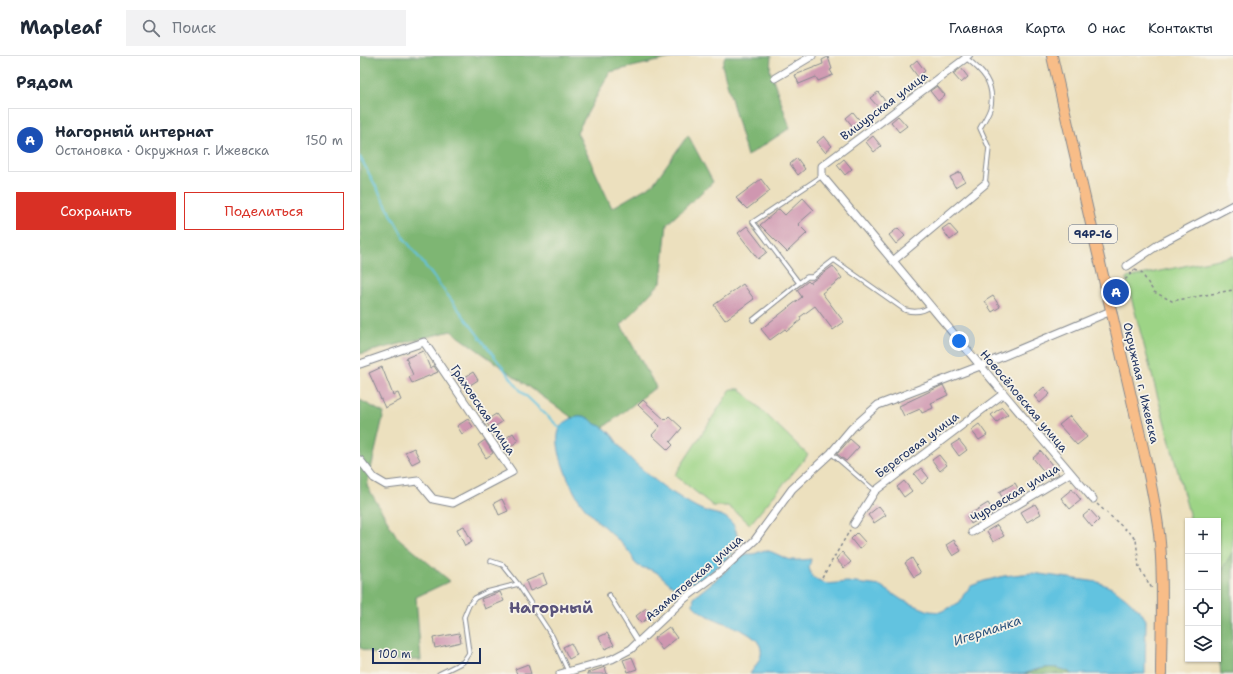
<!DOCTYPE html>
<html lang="ru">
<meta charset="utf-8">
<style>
:root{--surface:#fff;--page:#f2f2f3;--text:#1f2937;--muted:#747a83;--line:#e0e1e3;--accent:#d93025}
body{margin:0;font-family:"Shantell Sans",sans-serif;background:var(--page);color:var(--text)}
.controls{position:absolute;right:12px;bottom:12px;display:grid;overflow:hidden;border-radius:0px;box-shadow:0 1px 3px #0004}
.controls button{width:36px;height:36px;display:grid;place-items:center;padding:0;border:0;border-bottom:1px solid var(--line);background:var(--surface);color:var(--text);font:20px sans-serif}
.scale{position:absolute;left:12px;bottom:10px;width:109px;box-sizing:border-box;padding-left:4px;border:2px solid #1b2f5e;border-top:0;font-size:11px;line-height:14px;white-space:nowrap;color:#1b2f5e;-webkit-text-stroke:3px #f7f3e8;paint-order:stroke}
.you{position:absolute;left:599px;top:285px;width:14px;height:14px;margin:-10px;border:3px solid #fff;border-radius:50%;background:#1a73e8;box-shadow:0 0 0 6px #1a73e833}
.badge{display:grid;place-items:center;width:26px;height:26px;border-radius:50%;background:var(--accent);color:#fff;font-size:13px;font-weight:700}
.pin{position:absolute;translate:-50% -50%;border:2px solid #fff;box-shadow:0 1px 4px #0006}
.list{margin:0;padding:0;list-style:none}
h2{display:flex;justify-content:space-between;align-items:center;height:52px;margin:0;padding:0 16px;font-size:17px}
h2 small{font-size:13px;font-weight:400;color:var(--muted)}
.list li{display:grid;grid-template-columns:26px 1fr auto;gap:12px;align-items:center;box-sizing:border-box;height:64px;margin:0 8px 8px;padding:0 8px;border:1px solid var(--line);border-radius:0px}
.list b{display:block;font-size:15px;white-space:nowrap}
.list p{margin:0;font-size:13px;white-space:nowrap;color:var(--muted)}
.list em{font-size:13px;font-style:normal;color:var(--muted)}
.actions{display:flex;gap:8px;padding:12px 16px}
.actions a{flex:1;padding:9px 0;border:1px solid var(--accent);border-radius:0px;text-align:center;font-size:14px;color:var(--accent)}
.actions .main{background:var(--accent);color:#fff}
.icon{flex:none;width:22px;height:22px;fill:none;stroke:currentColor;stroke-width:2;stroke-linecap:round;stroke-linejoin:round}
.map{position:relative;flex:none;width:873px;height:618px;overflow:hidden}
header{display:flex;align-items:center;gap:24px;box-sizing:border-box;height:56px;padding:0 20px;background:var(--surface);border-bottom:1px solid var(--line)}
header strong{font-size:19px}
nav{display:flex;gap:22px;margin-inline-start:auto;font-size:14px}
.search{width:280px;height:36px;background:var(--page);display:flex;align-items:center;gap:10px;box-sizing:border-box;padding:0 14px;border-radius:0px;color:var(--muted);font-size:15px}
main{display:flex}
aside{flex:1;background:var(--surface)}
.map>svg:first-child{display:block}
</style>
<header>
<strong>Mapleaf</strong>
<div class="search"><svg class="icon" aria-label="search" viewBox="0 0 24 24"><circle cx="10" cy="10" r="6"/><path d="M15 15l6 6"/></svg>Поиск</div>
<nav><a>Главная</a><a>Карта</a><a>О нас</a><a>Контакты</a></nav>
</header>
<main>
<aside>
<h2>Рядом<small></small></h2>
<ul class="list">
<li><span class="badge" style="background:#1a4fb4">A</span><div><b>Нагорный интернат</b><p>Остановка · Окружная г. Ижевска</p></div><em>150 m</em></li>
</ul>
<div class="actions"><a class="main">Сохранить</a><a>Поделиться</a></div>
</aside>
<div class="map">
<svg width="873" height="618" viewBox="0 0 873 618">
<rect width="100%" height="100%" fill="#f7f3e8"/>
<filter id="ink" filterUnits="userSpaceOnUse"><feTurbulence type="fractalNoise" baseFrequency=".025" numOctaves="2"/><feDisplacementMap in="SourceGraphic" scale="8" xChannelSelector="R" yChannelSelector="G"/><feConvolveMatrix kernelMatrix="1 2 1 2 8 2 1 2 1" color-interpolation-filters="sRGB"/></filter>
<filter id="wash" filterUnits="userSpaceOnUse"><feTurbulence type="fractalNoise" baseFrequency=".012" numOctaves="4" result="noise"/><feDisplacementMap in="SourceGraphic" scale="16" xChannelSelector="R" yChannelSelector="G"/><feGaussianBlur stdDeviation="0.9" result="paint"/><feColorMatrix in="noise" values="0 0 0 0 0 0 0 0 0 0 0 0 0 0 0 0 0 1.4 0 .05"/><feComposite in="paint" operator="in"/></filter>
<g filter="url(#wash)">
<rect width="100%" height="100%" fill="#ece0be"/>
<path fill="#9dd486" stroke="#5c8272" d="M873,200V495L858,521V465H831L766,222Z
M371,333H380L448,399L390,468L368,450H353L315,419Z"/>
<path fill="#7eb673" stroke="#4c7268" d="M0,0H320L250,16L217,76L252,152L293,128L328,79L353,126L307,168L301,226L261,269L296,331L235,378L91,275L0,298Z
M365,0H411L410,14L430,72L387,100L362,9Z
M0,344L24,357L7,430L37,481L90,525L56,541L61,604H32L0,592Z
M873,495V618H861L858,589V521Z
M695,611L706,614L713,618H664L683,612Z"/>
<path fill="#62c3e0" stroke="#3e799f" d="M217,360C225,359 230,362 235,368C252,373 254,384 264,396C277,410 293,423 308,434C320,441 332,450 345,455C353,458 364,458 370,465C373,467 375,472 376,475C382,493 364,506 351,516C342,523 330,536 317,532C309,529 304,521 296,516C290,512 281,513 276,508C273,506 273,501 271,498C268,495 266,492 263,489C250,475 233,463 222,448C211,434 191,389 200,372C203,366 211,363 217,360Z
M405,494C414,496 420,500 427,503C435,505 443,504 451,503L449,512L452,520L458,525L467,528L487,526L521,530L542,544L569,555L580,556L591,551L600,546L604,538L611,530L624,525L644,520L672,517L738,526L754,533L766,542L781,556L786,564L785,618H713C697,608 680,611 664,618H390C394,612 399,606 401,599C406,572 348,568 333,549L334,541L358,522L377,504L386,498H394Z"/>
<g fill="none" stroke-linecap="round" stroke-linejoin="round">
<path stroke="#62c3e0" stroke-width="2" d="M0,101L44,182L160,334L202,374"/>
</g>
<g id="blocks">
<path fill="#cf97b0" d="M468,1L472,13L470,14L473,19L458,25L456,21L439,28L435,19L463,8L462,4Z
M557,4L565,15L558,21L550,10Z
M601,12L608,21L601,27L593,18Z
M577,30L585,39L578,45L570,35Z
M518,36L526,46L519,52L510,42Z
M493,56L501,66L494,72L486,62Z
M538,60L547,70L539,76L531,66Z
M464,80L472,90L465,96L457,86Z
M513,80L521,90L514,96L506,86Z
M437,102L445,113L438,119L430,108Z
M484,103L492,113L485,119L477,109Z
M600,116L605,125L595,131L590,121Z
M401,123L410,135L387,153L376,142Z
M443,142L454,154L438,168L447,177L427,196L400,169L419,153L425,159Z
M589,168L598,178L590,184L582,173Z
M387,170L407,196L398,203L378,177Z
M538,172L545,180L536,188L529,179Z
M473,210L482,222L462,237L484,266L473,274L455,250L440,261L441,264L427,275L425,273L410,284L401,273L442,241L437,234L448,225L450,227Z
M383,228L394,243L365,264L354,249Z
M633,240L640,251L632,256L625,245Z
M63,295L70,312L74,310L78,316L52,327L49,321L53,319L46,302Z
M22,311L33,339L38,337L41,344L25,352L9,317Z
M113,316L118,324L107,331L102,323Z
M583,329L588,339L571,347L573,352L562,357L560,353L544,360L539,350Z
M684,331L690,338L680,347L674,340Z
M283,344L305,364L309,360L322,372L310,386L313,389L308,394L292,379L300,370L278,349Z
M642,351L648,358L637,366L631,359Z
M136,358L142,366L131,373L125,365Z
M710,360L727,381L717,389L699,369Z
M108,363L113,371L102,378L97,370Z
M619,368L627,379L619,384L611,374Z
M153,377L158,385L147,393L142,385Z
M490,383L499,391L486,405L477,398Z
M125,384L133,397L126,402L118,389Z
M599,384L607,394L599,400L591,389Z
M54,392L60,404L52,408L45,396Z
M681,395L699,418L690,423L673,402Z
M579,399L587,409L580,415L572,404Z
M561,412L569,422L562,428L554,418Z
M544,425L552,435L544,441L537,431Z
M655,427L661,438L646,447L639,436Z
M712,433L721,444L710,453L701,442Z
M142,443L148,455L139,459L134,447Z
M628,447L633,455L611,468L607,460Z
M675,448L681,458L667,466L661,456Z
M519,450L526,459L514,467L508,459Z
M730,454L739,464L732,471L723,460Z
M637,469L644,480L633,486L627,475Z
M104,470L112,486L105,490L97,473Z
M497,477L506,487L499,493L491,483Z
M594,484L601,495L593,500L586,489Z
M482,496L491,506L484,512L476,503Z
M552,502L561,517L554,521L545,507Z
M183,518L187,528L170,535L166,525Z
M140,536L144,545L125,553L121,543Z
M286,552L292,559L281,567L276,560Z
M309,571L317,582L302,594L294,582Z
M99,577L101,586L75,592L73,582Z
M247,577L254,589L245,593L239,581Z
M211,587L217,599L209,603L203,591Z
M272,601L277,613L268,616L263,604Z
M168,608L171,618H157L155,613Z
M245,611L247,618H227V617Z"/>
</g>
</g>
<g filter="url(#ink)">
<use href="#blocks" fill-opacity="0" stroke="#84888e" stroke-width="1"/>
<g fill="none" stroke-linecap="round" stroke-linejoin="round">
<defs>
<path id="lane" d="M610,0L606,2C623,15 634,27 631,49C630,56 624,65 620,72L629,92L625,128
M439,227L447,221H452L474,204L545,254C555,257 563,256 571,250
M393,264L439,227L393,166L462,120
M471,397L515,435
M131,505L143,509L158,528
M249,539L278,586
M79,618L103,606L109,597L104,561L109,549L115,542L127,536L158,528L192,580L208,615"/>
<path id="street" d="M606,0V2L462,110V120C552,227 641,336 733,443
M415,22L452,0
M533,205L625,128
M767,210L801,187L873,149
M0,308L64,286L152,416L93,447L73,443L58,425L26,429L14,422L0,404
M494,468L515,435L643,338
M612,476L710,417
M200,618L252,603L271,593L324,543L360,516L395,484L432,433L471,397L492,372L518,349L620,310L751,255"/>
<path id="primary" d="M692,0L787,409C792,435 798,461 800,487C804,530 801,575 801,618"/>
</defs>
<use href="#lane" stroke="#84888e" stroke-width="5.5"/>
<use href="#street" stroke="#84888e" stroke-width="9"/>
<use href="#primary" stroke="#84888e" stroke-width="12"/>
<path stroke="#84888e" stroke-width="1.5" stroke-dasharray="3 3" stroke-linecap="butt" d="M775,214L781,216L794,236L812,245L873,234
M755,230L767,222L775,213
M737,448L776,483L779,512L793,534
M462,522L490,474"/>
<use href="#lane" stroke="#fff" stroke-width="3.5"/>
<use href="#street" stroke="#fff" stroke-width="7"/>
<use href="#primary" stroke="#f8bd88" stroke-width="10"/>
</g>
</g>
<g text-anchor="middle" stroke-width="3.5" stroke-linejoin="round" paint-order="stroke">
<rect fill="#f7f3e8" stroke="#5d6a87" stroke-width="1" x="709" y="169" width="48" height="18" rx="3"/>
<g font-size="11" font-weight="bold" fill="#1b2f5e">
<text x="733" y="182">94Р-16</text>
</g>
<g font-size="12" fill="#1b2f5e" stroke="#f7f3e8">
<text transform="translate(524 50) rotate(-37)" y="4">Вишурская улица</text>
<text transform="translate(781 327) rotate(77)" y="4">Окружная г. Ижевска</text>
<text transform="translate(664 345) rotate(50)" y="4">Новосёловская улица</text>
<text transform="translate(123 354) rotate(56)" y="4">Граховская улица</text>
<text transform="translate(557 389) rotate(-37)" y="4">Береговая улица</text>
<text transform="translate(655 437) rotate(-31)" y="4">Чуровская улица</text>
<text transform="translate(334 522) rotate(-41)" y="4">Азаматовская улица</text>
</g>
<g font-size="13" font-style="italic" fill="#2d547e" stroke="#f7f3e8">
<text transform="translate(627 574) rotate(-18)" y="5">Игерманка</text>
</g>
<g font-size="16" font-weight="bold" fill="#5a537b" stroke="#f7f3e8">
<text x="191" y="557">Нагорный</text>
</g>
</g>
</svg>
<div class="controls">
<button>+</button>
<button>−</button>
<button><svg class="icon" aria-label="locate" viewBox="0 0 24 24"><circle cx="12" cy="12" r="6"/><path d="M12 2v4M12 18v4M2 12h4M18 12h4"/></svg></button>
<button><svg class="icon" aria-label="layers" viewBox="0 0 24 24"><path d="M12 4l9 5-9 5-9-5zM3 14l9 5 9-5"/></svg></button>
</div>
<div class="scale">100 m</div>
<div class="you"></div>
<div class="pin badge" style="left:756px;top:236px;background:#1a4fb4">A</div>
</div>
</main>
